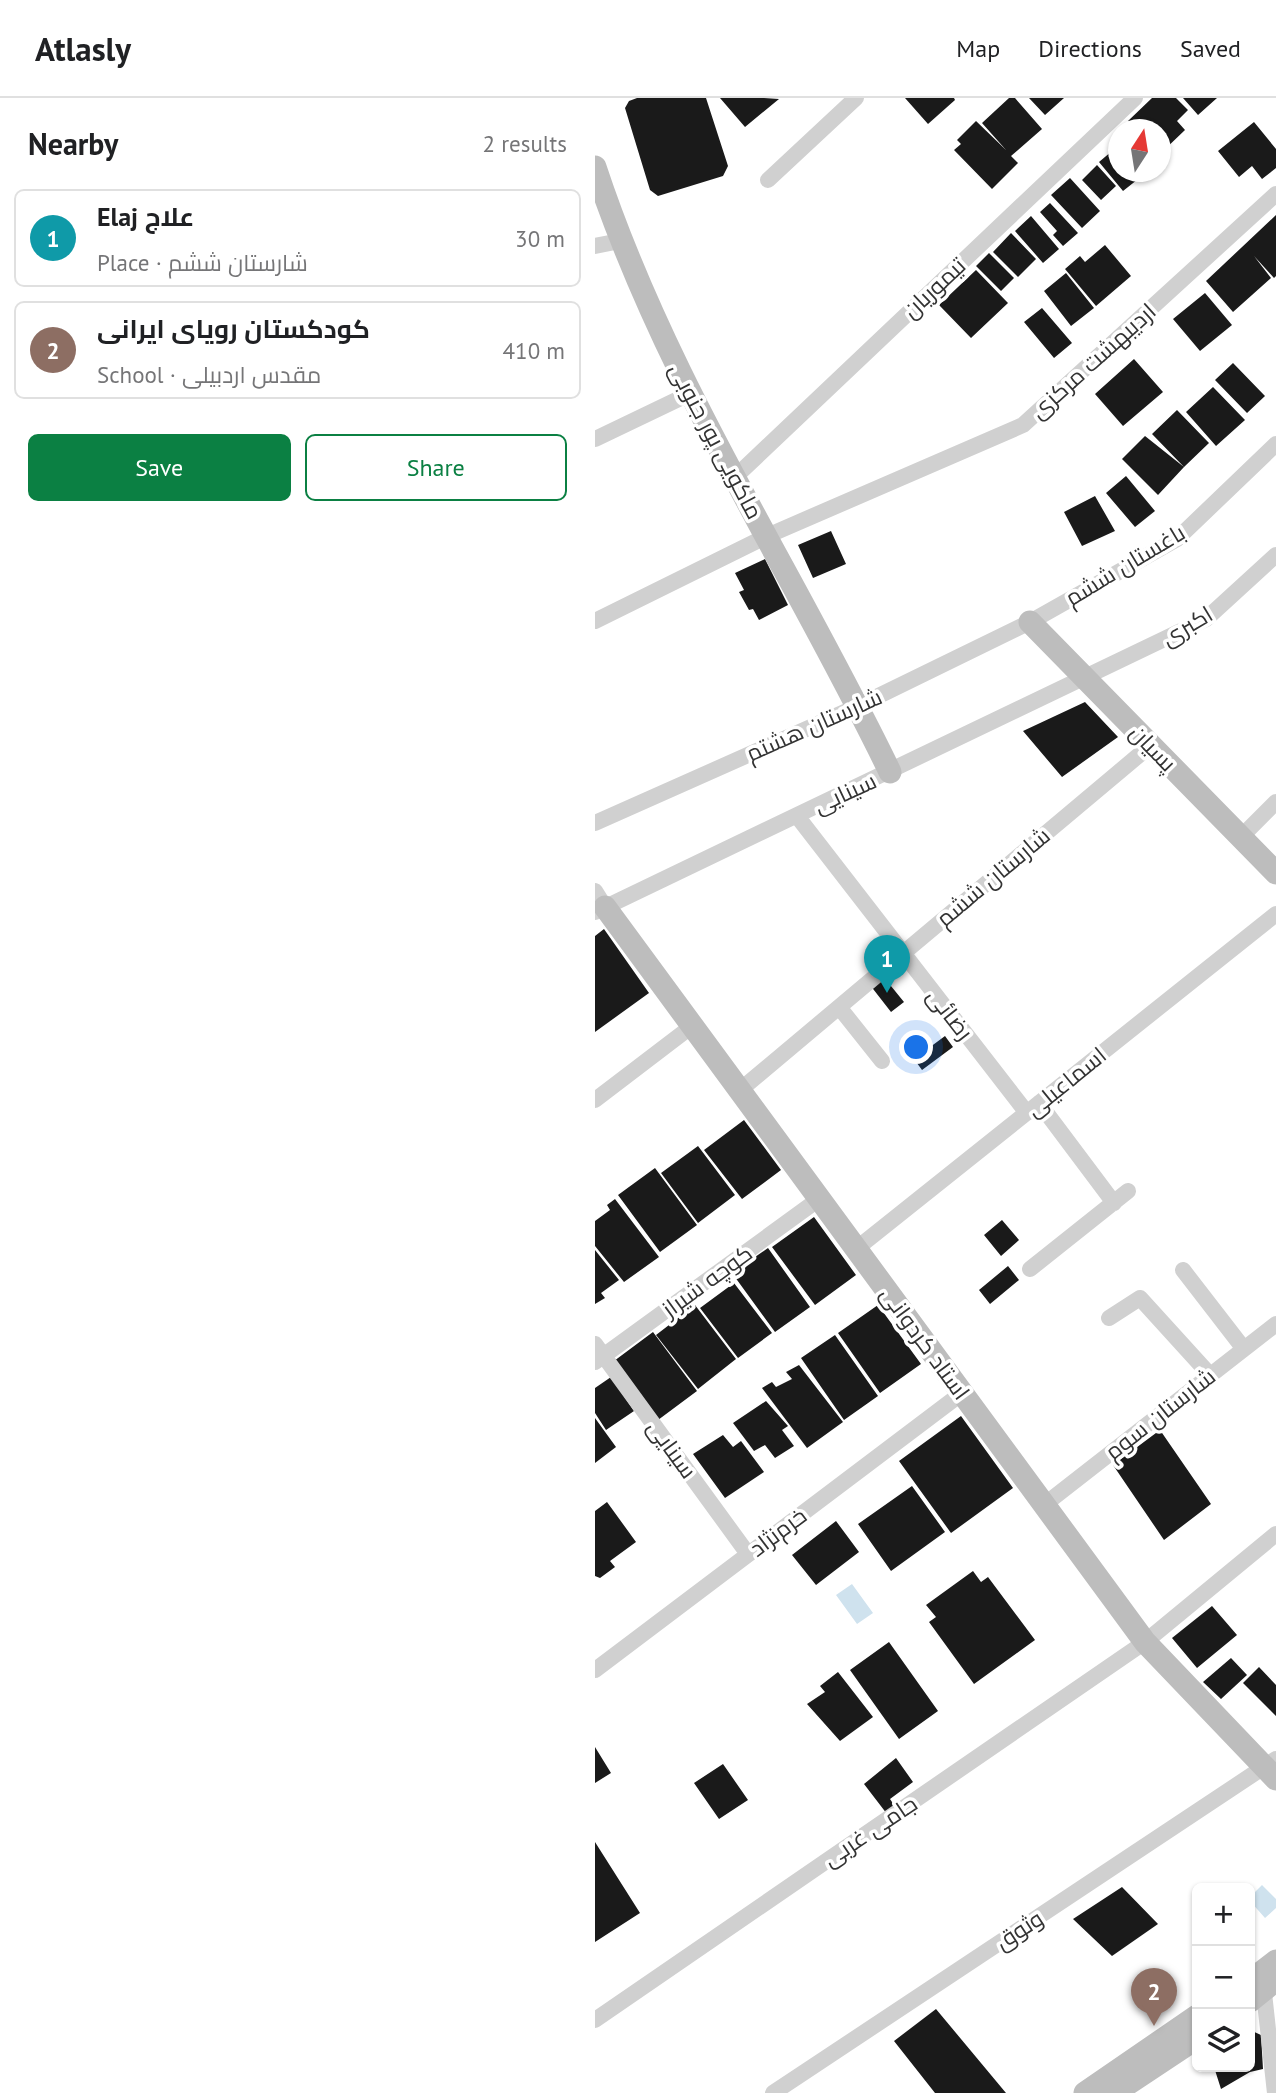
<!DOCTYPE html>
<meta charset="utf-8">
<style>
:root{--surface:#fff;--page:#f2f2f2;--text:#202124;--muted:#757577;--line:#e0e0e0;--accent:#0b8043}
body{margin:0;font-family:"PT Sans",Cairo,sans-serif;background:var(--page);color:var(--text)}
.controls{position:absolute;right:21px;bottom:21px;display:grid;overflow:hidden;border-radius:10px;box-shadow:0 2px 5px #0004}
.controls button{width:63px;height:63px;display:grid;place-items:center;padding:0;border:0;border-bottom:2px solid var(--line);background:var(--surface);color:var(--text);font:35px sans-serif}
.compass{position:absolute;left:513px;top:21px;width:63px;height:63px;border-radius:50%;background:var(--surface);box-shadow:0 2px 5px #0004;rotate:12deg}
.you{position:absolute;left:322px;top:950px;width:24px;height:24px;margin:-18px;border:5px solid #fff;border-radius:50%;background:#1a73e8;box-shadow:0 0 0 10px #1a73e833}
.badge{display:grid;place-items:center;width:46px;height:46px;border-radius:50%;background:var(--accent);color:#fff;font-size:23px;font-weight:700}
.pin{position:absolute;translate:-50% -58px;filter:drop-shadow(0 2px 4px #0008)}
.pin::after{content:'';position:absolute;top:37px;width:24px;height:21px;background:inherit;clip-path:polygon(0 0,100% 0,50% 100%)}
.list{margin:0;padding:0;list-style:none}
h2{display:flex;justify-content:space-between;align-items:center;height:91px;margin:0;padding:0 28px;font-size:30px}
h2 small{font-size:23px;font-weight:400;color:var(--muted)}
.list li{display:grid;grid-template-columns:46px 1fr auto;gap:21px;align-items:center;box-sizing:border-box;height:98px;margin:0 14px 14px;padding:0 14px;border:2px solid var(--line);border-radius:10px}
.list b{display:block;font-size:26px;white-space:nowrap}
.list p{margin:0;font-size:23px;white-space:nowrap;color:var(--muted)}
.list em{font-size:23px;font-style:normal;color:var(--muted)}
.actions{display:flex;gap:14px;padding:21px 28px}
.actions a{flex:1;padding:16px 0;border:2px solid var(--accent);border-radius:10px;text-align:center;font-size:24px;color:var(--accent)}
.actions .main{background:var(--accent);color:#fff}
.icon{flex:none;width:38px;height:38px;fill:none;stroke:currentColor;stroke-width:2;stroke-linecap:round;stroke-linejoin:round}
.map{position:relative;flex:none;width:681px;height:1995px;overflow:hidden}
header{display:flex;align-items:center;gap:42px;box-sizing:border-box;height:98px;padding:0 35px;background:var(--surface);border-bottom:2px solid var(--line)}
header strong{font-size:33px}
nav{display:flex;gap:38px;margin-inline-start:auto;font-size:24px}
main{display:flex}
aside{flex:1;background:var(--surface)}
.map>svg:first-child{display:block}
</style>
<header>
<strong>Atlasly</strong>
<nav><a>Map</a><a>Directions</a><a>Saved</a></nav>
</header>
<main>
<aside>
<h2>Nearby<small>2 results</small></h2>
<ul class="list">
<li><span class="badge" style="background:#0f9aa8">1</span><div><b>Elaj علاج</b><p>Place · شارستان ششم</p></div><em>30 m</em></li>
<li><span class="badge" style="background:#8d6e63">2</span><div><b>کودکستان رویای ایرانی</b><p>School · مقدس اردبیلی</p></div><em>410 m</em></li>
</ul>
<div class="actions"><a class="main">Save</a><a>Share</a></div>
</aside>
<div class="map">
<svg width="681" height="1995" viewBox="0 0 681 1995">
<rect width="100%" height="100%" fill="#fff"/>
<path fill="#cfe2ee" d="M257,1486L278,1515L262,1526L241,1497Z
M667,1787L681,1801V1810L670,1820L655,1803V1799Z"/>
<path fill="#1a1a1a" d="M42,0H111L133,68L128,78L63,98L55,92L30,10L34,3Z
M125,0H169L184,1L150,29Z
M310,0H359L360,2L333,26Z
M414,0H420L447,31L416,58L423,65L397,91L359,52L366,46L362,42L381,23L411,52L387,25Z
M434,0H469L450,17Z
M557,0H581L593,12L582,23L590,32L566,55V32H541L533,23Z
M588,0H622L603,17Z
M659,24L681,51V70L667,81L657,68L644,79L623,53Z
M523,48V74H552L528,93L504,64Z
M502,67L521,88L506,102L487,82Z
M475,80L505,113L487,130L456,97Z
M455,105L483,135L468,148L458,137L462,133L445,114Z
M681,117V178L679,180L659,158L676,180L638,214L611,183Z
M436,118L464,151L448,165L420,133Z
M416,135L441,161L423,179L398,154Z
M510,147L536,178L501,208L470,171L485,158L490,164Z
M394,155L419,180L406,193L381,168Z
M381,172L413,205L376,240L344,207Z
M471,175L499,210L476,228L449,193Z
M610,195L637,227L605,253L578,221Z
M447,210L477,245L459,260L429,224Z
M539,261L568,294L528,328L500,296Z
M638,265L670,298L652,315L620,282Z
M618,289L650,322L621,348L591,314Z
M582,312L614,345L589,369L557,336Z
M550,338L589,369L563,397L527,361Z
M531,378L560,413L540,429L511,395Z
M500,398L520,433L487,448L469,414Z
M236,433L251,466L218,480L203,447Z
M170,461L193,507L164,522L158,511L154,512L144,494L149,492L140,475Z
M490,604L523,639L467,679L428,633Z
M9,831L54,895L0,934V838Z
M287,877L309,904L296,914L275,887Z
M350,938L358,949L327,972L319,961Z
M149,1022L186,1072L147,1101L109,1052Z
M103,1048L140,1097L103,1125L66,1075Z
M60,1070L102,1127L65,1154L23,1097Z
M20,1101L64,1159L29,1184L0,1148V1123L15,1112L12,1107Z
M219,1119L261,1177L220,1207L177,1149Z
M407,1122L424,1142L406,1158L389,1137Z
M173,1150L215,1209L180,1234L137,1175Z
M0,1152L24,1182L6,1195L10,1200L0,1206Z
M413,1168L424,1182L395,1206L384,1192Z
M139,1185L177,1235L143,1260L105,1210Z
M100,1207L141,1261L103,1291L61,1237Z
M283,1207L326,1266L285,1295L243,1235Z
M58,1234L102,1293L63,1322L19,1263Z
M240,1237L283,1298L249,1322L206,1260Z
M204,1267L248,1324L212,1350L167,1290L177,1284L181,1289L197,1281L191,1274Z
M16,1279L39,1313L11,1332L0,1315V1290Z
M171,1303L193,1328L187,1332L199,1348L180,1360L170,1347L159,1353L138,1325Z
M366,1318L418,1390L356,1435L304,1363Z
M0,1320L21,1349L0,1365Z
M565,1332L616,1406L569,1442L518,1367Z
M128,1337L138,1349L146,1343L169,1374L130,1400L98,1356Z
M317,1388L350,1434L296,1473L263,1426Z
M12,1404L41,1444L15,1463L20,1469L5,1480L0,1478V1413Z
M241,1423L264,1454L221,1487L197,1457Z
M378,1473L386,1484L393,1479L440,1542L379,1586L334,1524L341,1519L331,1507Z
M617,1508L642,1537L602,1570L577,1540Z
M294,1544L343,1613L304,1641L255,1572Z
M636,1560L652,1577L626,1601L608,1584Z
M664,1569L681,1587V1618L648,1585Z
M243,1574L278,1619L245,1643L212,1606L230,1594L225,1588Z
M0,1649L16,1675L0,1685Z
M301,1660L318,1684L295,1701L301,1710L292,1716L269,1686Z
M128,1666L153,1702L124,1721L99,1685Z
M0,1744L45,1815L0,1844Z
M527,1789L563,1826L517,1858L478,1821Z
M341,1911L411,1995H340L299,1943Z
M655,1932L666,1937L668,1971L655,1974L626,1991L619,1969H655Z"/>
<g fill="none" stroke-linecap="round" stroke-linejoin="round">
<path stroke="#d0d0d0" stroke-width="16" d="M173,82L261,0
M0,148L25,143
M0,341L94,296
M138,381L540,0
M0,523L172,438L428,327L681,96
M202,718L432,1015
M0,725L263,608L435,524L582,441L681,346
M646,739L681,704
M0,793L10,809
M0,814L611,521L681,457
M244,909L287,963
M144,993L556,647
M0,1002L97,928
M444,1005L519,1105
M261,1151L681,816
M435,1171L533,1093
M588,1172L649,1251
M514,1220L545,1200L615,1277
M0,1246L153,1456
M0,1264L224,1101
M449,1407L681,1226
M0,1572L367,1295
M668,1886L680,1995
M0,1922L550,1544L681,1436
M178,1995L681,1661"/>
<path stroke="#bdbdbd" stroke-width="23" d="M0,69C71,284 197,471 295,674
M435,524L681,775
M10,809L550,1544L681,1681
M655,1883L681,1863
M655,1903L681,1882
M490,1995L602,1918
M519,1995L602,1940"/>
</g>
<g text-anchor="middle" stroke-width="7" stroke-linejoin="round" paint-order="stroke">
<g font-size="23" fill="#333" stroke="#fff">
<text transform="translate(339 190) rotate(-43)" y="8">تیموریان</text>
<text transform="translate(498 263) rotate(-42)" y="8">اردیبهشت مرکزی</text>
<text transform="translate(121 343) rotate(62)" y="8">ماکویی‌ پور جنوبی</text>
<text transform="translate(530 467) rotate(-31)" y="8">باغستان ششم</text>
<text transform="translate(592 528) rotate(-31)" y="8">اکبری</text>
<text transform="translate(219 627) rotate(-24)" y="8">شارستان هشتم</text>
<text transform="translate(558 650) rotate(46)" y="8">پسیان</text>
<text transform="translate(250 695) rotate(-25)" y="8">سینایی</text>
<text transform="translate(398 779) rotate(-40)" y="8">شارستان ششم</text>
<text transform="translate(355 916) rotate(52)" y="8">رضائی</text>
<text transform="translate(471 984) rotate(-39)" y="8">اسماعیلی</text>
<text transform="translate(112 1183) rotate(-36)" y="8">کوچه شیراز</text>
<text transform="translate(330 1245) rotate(54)" y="8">استاد کردوانی</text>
<text transform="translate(565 1316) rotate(-38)" y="8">شارستان سوم</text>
<text transform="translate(77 1351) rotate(54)" y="8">سینایی</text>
<text transform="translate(183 1434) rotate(-37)" y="8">خرم‌نژاد</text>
<text transform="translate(275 1733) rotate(-34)" y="8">جامی غربی</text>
<text transform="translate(424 1832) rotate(-33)" y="8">وثوق</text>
</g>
</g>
</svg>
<div class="controls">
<button>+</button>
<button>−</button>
<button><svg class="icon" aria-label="layers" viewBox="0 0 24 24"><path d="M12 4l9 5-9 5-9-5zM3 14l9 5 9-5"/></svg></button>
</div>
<svg class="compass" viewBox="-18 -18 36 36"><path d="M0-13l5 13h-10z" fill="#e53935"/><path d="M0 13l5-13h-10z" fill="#757577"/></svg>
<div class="you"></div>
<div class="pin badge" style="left:292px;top:895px;background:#0f9aa8">1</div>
<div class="pin badge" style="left:559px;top:1928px;background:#8d6e63">2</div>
</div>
</main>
